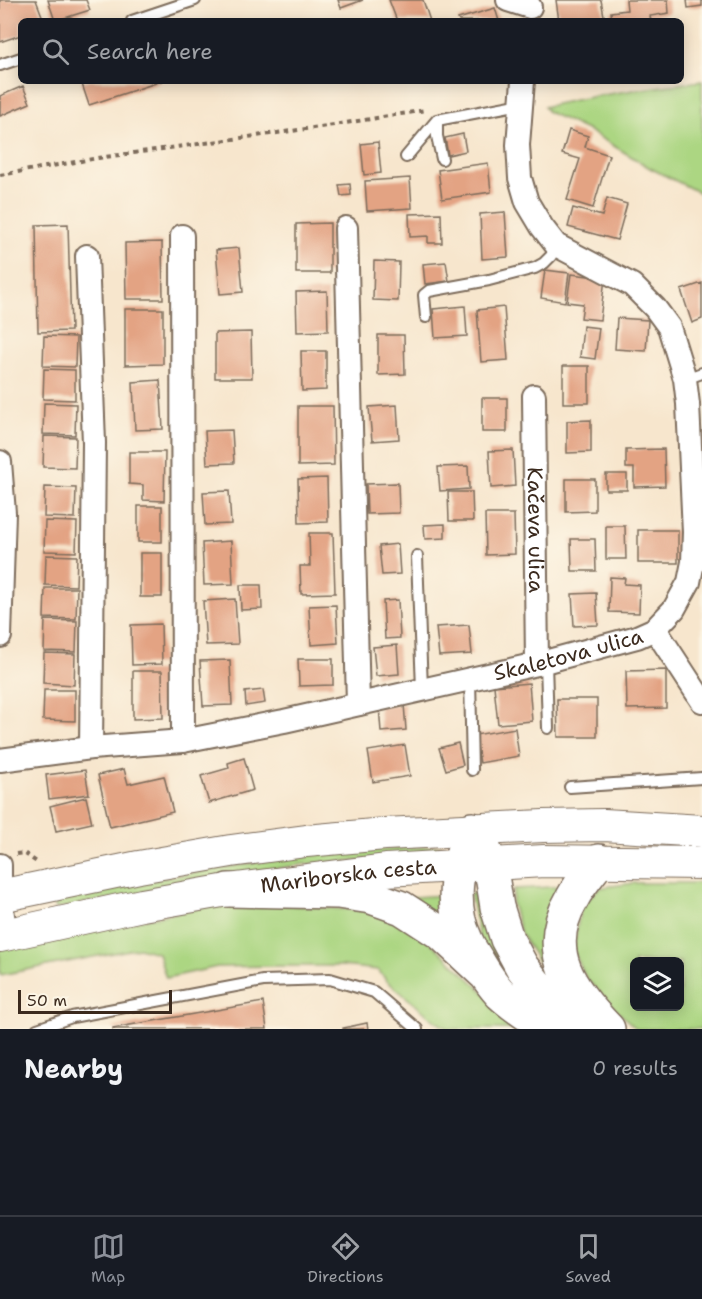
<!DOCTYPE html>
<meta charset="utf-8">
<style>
:root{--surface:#171b24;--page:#242831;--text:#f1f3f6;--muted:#9ea1a6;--line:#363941;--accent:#8c9099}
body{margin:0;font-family:"Shantell Sans",sans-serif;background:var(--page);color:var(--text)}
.controls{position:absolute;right:18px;bottom:18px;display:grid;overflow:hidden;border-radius:9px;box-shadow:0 3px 15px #0003}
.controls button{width:54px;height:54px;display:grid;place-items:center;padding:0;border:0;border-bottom:2px solid var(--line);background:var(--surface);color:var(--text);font:30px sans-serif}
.scale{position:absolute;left:18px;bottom:15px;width:154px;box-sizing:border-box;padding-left:6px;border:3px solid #3b2a1e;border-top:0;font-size:16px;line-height:21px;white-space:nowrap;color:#3b2a1e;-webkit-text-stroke:4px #fcf5e5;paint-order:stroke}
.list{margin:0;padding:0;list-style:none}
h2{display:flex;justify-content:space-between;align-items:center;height:78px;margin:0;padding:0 24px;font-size:26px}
h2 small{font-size:20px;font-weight:400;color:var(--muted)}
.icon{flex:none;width:33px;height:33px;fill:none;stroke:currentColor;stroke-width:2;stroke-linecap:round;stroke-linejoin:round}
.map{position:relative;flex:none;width:702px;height:1029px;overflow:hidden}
.search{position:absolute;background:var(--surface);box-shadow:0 3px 15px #0003;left:18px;right:18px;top:18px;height:66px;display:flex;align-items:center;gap:15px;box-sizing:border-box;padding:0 21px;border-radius:9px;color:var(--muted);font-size:22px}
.sheet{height:186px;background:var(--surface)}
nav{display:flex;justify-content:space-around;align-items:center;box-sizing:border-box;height:84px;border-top:2px solid var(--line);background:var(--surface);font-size:16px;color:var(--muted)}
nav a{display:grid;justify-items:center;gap:3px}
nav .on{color:var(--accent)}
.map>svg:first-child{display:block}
</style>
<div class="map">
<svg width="702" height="1029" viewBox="0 0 702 1029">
<rect width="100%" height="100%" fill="#fcf5e5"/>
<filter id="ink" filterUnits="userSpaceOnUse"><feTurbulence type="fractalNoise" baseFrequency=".0167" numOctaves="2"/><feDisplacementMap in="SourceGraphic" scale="12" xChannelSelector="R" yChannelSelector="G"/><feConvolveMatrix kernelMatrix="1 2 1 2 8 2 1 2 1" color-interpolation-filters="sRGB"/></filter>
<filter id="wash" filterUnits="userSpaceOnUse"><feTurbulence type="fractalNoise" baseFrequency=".008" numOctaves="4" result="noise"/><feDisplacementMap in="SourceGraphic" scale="24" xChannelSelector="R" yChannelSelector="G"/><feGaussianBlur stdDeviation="1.35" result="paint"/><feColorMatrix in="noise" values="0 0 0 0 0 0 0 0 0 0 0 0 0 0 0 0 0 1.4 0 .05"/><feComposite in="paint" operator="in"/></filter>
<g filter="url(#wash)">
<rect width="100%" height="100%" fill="#f7e6cd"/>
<path fill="#acd682" stroke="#748050" stroke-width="1.5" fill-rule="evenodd" d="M702,81V194L650,168L591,132L548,112L544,107C596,94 649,88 702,81Z
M441,846L440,854L306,864L234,875L56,909L52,897L305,854Z
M636,883H702V1029H637L618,1012L586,978L573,950L581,906L598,889L604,887ZM634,962H680V1006H634Z
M569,886L549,979L521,934L512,903L514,889Z
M479,893L510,973L507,982L480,941L470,894Z
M445,895L450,925L397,898Z
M259,903L399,913L502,1009L512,1024L518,1029H448L435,1021L387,981L378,970L343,966H273L217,967L166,978L158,953L139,948L0,975V949L218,904Z"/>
<g id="blocks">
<path fill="#e3a383" d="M0,0H36L44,21H21V35L0,42Z
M48,0H86L90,10L55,21Z
M338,0H363L341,8Z
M389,0H423L430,21H397Z
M556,0H601L605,21H559Z
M626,0H668L669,13L650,16L651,21H612L611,12L627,10Z
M687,0H702V6L688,8Z
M495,8L499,21H459L458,19Z
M81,81H162L89,105Z
M23,86L30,103L0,116V96Z
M569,130L588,136L585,147L609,155L593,208L567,200L580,159L562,154Z
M463,134L466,151L448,155L445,138Z
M378,142L381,173L364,175L361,144Z
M488,163L491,192L442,199L438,170Z
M410,178L412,208L367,211L365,181Z
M350,184L351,195L341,196L339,185Z
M607,198L627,204L617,240L568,227L573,208L602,216Z
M505,212L508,257L482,259L480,214Z
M441,213L442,243H428V236L410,237L409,214Z
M330,223V273H296V224Z
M68,224L71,331L38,332L36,225Z
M162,242L163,299H126L125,243Z
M239,248L243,292L220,294L216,250Z
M374,261L399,262L398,301L373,300Z
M446,262L449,281L425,284L423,264Z
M545,270L569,273L565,302L541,298Z
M571,274L605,278L600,320L581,318L583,304L567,302Z
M702,283V319L692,323L681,290Z
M327,291L328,331L297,332L296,292Z
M465,306L467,336L435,338L433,309Z
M504,307L508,360L481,362L477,310Z
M125,309H163V364L125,365Z
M617,318L648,320L646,351L615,349Z
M583,326L599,328L595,359L580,357Z
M251,332L252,378H215V333Z
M378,335H404L405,374L378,375Z
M44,336L76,337L75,367L43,366Z
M301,351H326V390L302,391Z
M563,366H589V403H563Z
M44,369L75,370V400L43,399Z
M160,380L163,429L135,430L133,382Z
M482,398H507V432H482Z
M44,403L76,404L75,435L43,434Z
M397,405L399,439L372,441L369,407Z
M298,406H333L334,465L298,466Z
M591,420V452L567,453V421Z
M232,430L234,463L207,464L205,431Z
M44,436L76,437L75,468L43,467Z
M664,449L665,486L634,487V468H626V450Z
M513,450L515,486L491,488L489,451Z
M129,452H165L164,501L143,500V485L129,484Z
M468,466L469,489L440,491L438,467Z
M606,474H627V490H606Z
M327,478L328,522L299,523L298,479Z
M566,479H595V511L566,512Z
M398,483L399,513L367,514L366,484Z
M45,487L76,488L75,518L44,517Z
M229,491L231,524L205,525L203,492Z
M448,492H472L473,521H449Z
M138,506H162V542H138Z
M485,514H514L515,554L486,555Z
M45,521L77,522L76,552L44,551Z
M445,524V538L425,539L424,525Z
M606,526H625L626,559H606Z
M638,530H678V563H638Z
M309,533H333L335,593L301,594L300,566H310Z
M571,539H595L596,571H572Z
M231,541L233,584L204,585L202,543Z
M398,544L400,574L382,575L379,546Z
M140,553H162V597H140Z
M46,555L77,556L76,586L45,585Z
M610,577L625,578L624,584L640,585L639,613L609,612Z
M240,585H261L262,609L241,610Z
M45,588H77L76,619L44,618Z
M596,593L598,625L574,626L572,594Z
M235,599L238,644L206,645L203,601Z
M398,600L400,638L385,639L383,601Z
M336,605L338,643L311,645L309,606Z
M45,620L77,621L76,652L44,651Z
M161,624L162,664L132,665L131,625Z
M469,625L472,654L439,656L436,627Z
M397,645L399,674L376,676L373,647Z
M44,653L75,654L74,685L43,683Z
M298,659H333V685L299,686Z
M230,660L232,705L203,706L200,661Z
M666,670V708L627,709L626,671Z
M133,671H162L163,718L133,719Z
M529,683L532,721L498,724L494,686Z
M44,690H75V721L43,720Z
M263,690L265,703L246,706L245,692Z
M557,699H597V737H558Z
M404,704L406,730L381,732L379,706Z
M515,728L519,756L480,763L475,735Z
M458,743L463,765L446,770L439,748Z
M405,745L410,776L373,782L368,751Z
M244,758L253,790L209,803L201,776L229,768L228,763Z
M124,769L128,784L164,776L173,812L110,827L98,775Z
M85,770L89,794L49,799L46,775Z
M86,797L92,823L56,831L50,806Z
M263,1002L267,1029H113V1028Z
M367,1023L368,1029H343V1028Z"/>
</g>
</g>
<g filter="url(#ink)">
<use href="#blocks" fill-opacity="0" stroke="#7d6c5b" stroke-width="1.5"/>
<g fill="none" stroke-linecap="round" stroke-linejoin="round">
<defs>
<path id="lane" d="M132,21L195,0
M0,65L21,58
M437,120V136L442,159
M406,157L437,120L521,104
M426,317L424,295L429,291L489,280L535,268L544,263L551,256L556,245
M685,379L702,373
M417,556L422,689
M546,662L548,728
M470,678L472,770
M570,787L702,778
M37,1029L72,1017L263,981L330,979L374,992L417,1029"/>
<g id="street">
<path d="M508,0L530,7"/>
<path d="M346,228L358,704"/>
<path d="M182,236L183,741"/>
<path d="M87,256L94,443L91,748"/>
<path id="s1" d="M534,396L537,664"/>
<path d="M0,462L4,513L0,636"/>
<path d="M655,629L702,701"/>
<path id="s2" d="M0,760L91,748L183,741L284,721L537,664L637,637L655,629L674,609L689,582L693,562L694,532L688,404L685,379L669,327L655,308L632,285L556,245L542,227L527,202L520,178L518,145L523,81"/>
<path d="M0,865V896L6,935"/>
</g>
<g id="secondary">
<path d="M0,896L139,867L231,851L306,841L385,834L543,826L604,825L702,831"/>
<path id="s3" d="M0,936L142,905L228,890L386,870L544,861L702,863"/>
</g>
<path id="highway" d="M472,829C456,864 449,905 466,940C469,947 473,954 477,960C484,972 491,984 501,994C516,1008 533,1018 550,1029
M472,829L483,846L490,863L497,907L507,939L522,967L571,1029
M599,861C590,873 579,885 572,899C541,951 571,991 608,1029
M228,890L338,892L371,897L402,908L442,934L484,973"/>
</defs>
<use href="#lane" stroke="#7d6c5b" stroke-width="14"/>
<use href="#street" stroke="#7d6c5b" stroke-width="26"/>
<use href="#secondary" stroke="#7d6c5b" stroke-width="34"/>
<use href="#highway" stroke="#7d6c5b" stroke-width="36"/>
<path stroke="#7d6c5b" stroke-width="4" stroke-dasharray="4.5 4.5" stroke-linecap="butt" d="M0,175L98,158L327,126L426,110
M16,854L24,853L38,863"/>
<use href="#lane" stroke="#fff" stroke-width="10"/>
<use href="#street" stroke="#fff" stroke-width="22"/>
<use href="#secondary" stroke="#fff" stroke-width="32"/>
<use href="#highway" stroke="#fff" stroke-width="33"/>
</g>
</g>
<g text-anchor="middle" stroke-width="5" stroke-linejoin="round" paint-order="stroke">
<g font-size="21" fill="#3b2a1e" stroke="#fcf5e5">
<text dy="7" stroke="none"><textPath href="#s1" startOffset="134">Kačeva ulica</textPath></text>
<text dy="7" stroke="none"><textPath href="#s2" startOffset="579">Skaletova ulica</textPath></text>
<text dy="7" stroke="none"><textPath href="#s3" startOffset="354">Mariborska cesta</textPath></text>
</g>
</g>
</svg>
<div class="controls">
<button><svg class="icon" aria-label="layers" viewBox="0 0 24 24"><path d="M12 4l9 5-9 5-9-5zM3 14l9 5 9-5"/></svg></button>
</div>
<div class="scale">50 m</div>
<div class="search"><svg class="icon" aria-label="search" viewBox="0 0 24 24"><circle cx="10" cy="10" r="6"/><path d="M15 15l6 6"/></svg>Search here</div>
</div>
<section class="sheet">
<h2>Nearby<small>0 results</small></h2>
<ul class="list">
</ul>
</section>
<nav>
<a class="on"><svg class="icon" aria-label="map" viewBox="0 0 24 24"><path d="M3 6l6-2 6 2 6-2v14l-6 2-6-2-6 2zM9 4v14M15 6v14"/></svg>Map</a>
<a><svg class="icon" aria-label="directions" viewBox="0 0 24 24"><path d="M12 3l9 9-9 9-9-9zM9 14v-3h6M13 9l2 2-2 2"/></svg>Directions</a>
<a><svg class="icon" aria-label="saved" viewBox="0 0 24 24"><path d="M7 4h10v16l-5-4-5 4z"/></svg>Saved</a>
</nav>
